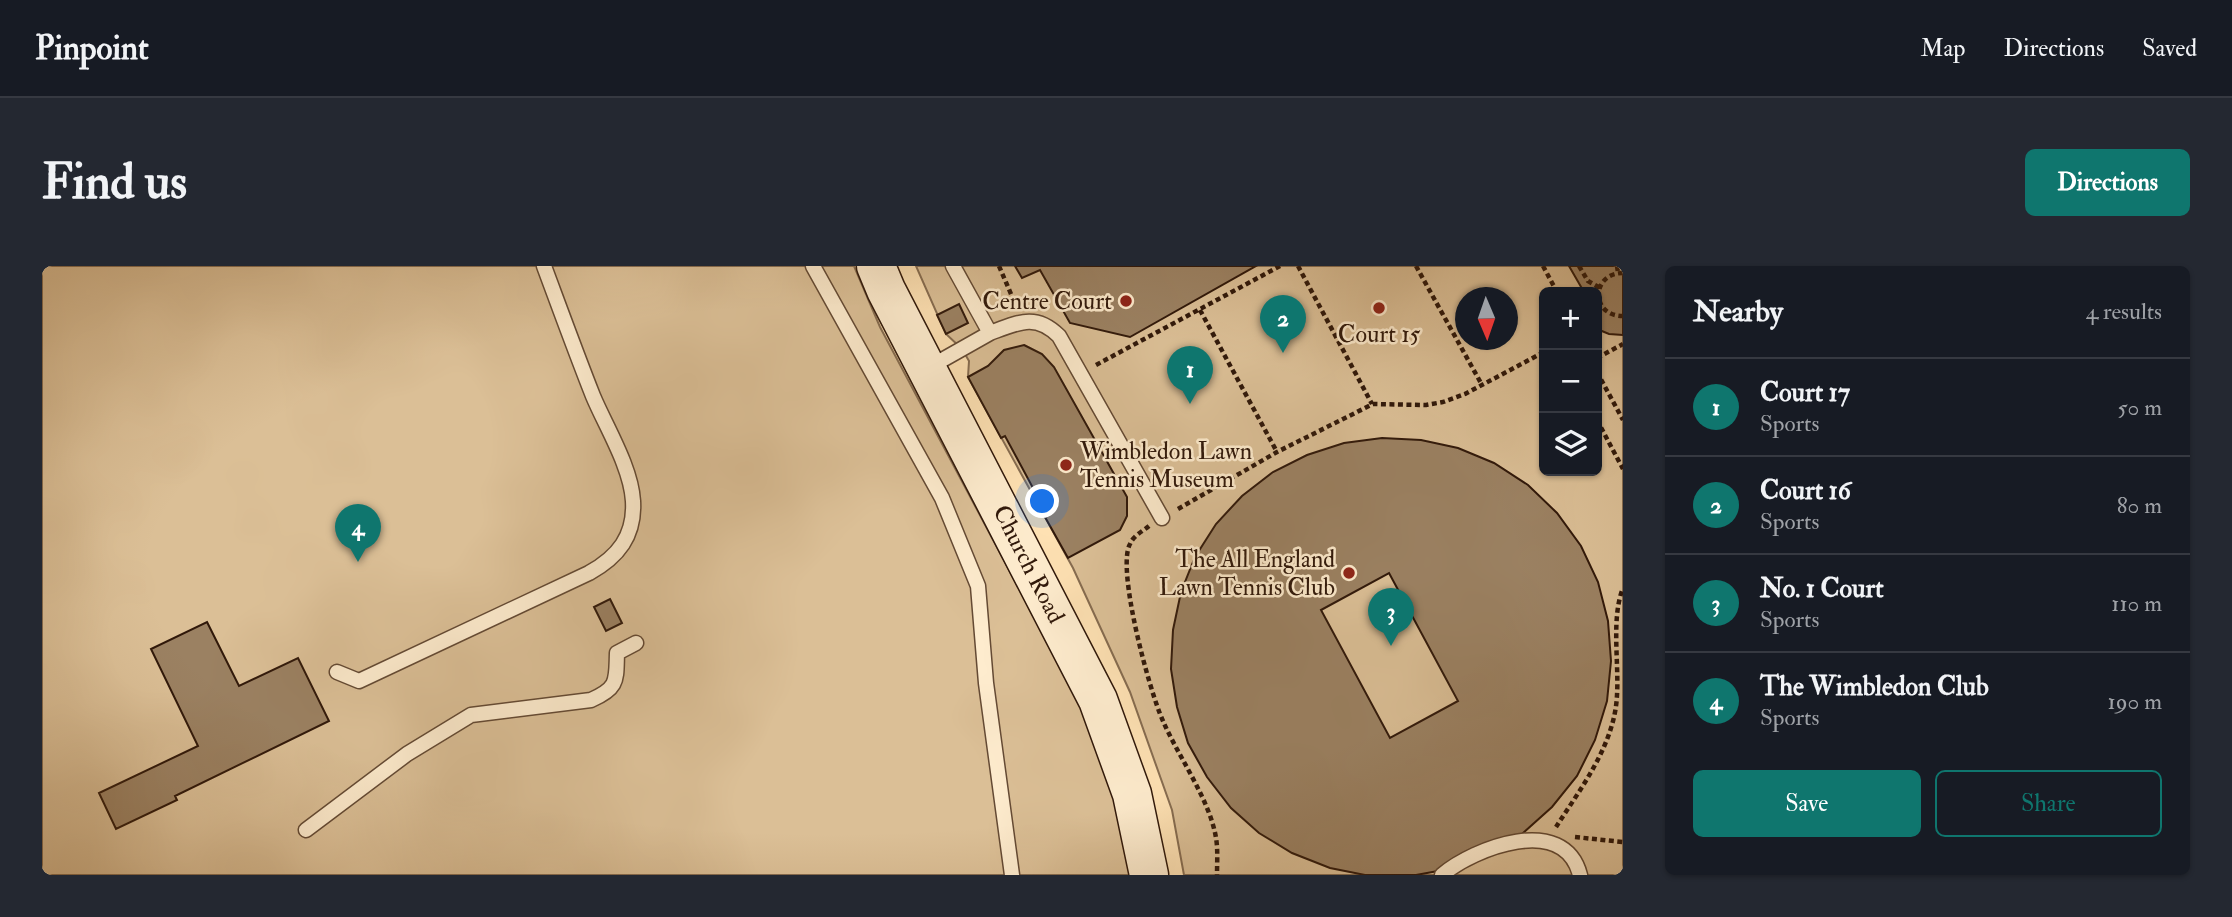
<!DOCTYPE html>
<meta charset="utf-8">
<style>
:root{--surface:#171b24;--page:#242831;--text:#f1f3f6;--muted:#9ea1a6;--line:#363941;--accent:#0f766e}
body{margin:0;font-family:"IM FELL Double Pica",serif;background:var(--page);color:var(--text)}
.controls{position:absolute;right:21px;top:21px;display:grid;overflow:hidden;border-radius:10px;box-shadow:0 2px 5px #0004}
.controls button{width:63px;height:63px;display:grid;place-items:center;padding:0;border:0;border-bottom:2px solid var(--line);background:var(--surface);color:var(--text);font:35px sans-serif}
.compass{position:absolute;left:1413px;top:21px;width:63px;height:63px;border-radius:50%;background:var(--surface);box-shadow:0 2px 5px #0004;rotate:178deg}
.you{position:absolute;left:1001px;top:236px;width:24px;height:24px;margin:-18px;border:5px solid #fff;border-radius:50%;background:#1a73e8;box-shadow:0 0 0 10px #1a73e833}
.badge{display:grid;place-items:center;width:46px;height:46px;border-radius:50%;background:var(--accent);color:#fff;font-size:23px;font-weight:700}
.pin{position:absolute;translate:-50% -58px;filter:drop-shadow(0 2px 4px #0008)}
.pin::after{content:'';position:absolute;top:37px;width:24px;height:21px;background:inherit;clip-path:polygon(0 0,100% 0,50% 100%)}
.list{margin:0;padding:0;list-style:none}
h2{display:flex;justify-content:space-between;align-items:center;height:91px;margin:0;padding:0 28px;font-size:30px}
h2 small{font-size:23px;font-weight:400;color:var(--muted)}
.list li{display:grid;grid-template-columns:46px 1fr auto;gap:21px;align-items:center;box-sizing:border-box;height:98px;padding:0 28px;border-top:2px solid var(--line)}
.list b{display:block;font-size:26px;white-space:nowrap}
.list p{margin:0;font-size:23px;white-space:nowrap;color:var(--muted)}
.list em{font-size:23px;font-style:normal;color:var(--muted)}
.actions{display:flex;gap:14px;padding:21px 28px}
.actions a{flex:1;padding:16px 0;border:2px solid var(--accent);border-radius:10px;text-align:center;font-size:24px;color:var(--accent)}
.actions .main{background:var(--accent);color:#fff}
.icon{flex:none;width:38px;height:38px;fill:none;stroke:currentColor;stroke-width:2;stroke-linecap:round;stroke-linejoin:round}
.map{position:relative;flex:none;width:1581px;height:609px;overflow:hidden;border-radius:10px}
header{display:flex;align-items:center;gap:42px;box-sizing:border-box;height:98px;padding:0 35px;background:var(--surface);border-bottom:2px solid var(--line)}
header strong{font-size:33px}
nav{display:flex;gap:38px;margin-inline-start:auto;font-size:24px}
.intro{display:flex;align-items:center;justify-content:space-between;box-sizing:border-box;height:168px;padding:0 42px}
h1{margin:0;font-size:49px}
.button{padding:18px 32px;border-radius:10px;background:var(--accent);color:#fff;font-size:24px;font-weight:700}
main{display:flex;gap:42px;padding:0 42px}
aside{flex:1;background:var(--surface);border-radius:10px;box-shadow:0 2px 5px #0004}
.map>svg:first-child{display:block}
</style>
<header>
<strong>Pinpoint</strong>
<nav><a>Map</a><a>Directions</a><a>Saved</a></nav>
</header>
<div class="intro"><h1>Find us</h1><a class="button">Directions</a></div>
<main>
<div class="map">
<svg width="1581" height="609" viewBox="0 0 1581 609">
<rect width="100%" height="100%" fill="#fee1b3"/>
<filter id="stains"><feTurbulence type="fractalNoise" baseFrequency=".00286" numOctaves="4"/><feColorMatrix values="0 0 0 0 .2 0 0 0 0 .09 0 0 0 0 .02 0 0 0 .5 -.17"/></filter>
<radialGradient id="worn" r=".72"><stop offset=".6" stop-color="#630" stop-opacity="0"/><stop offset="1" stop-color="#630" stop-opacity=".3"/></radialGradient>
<path fill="#dbbf96" stroke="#866c50" stroke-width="2" fill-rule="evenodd" d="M0,0H812L838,61L1051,462L1071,517L1092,609H0Z
M874,0H1581V609H1142L1130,544L1088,426L1031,302L926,111L927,95L920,83L904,68ZM1502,26H1555V205H1502ZM1423,32H1465V74H1423Z"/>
<path fill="#9b8162" stroke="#30180a" stroke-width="2" fill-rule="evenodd" d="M973,0H1214L1088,71L1028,57L998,4L980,12Z
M1527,0H1581V69L1567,68L1555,63V26H1542Z
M917,38L926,57L904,68L895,49Z
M982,79L1000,88L1012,101L1085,231V250L1078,264L1026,292L1003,251L1006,250L963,170L959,172L926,111L946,100L962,84Z
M1340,172L1379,174L1416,182L1452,197L1486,219L1515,247L1539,280L1556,316L1566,355L1569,395L1565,435L1553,474L1535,510L1510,541L1480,568L1445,589L1407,603L1374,609H1323L1288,602L1250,587L1217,567L1189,542L1165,511L1146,477L1135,441L1129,403L1131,364L1139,326L1153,291L1174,258L1200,230L1231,206L1265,189L1302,177ZM1347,307L1416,435L1348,472L1279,344Z
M568,333L580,357L564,365L552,341Z
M165,356L197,420L256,392L287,455L133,530L135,534L74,563L57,527L156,480L109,383Z"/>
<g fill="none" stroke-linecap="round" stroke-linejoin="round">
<defs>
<path id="lane" d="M771,0L900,232L936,320L944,417L970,609
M948,67C977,56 994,47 1017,70L1120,252
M886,102L948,67L911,0
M295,406L317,415L547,307C576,291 593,270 591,235C589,201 564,161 551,130C534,87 518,43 502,0
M264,564L365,488L429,449L549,434C577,422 574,414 575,387L594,377
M1400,609C1432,582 1522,547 1538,609"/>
<path id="secondary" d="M834,0L844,24L1056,434L1090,528L1107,609"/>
</defs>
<use href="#lane" stroke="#644a34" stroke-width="17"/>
<use href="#secondary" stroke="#30180a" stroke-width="41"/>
<path stroke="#30180a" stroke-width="4.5" stroke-dasharray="5 3.5" stroke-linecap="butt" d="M957,0L975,42
M1256,0L1330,138
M1374,0L1440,119
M1501,0L1515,26
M1537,0L1546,15L1558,22
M1575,0L1576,7
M1581,7C1549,7 1548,50 1581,50
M1158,44L1235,186
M1555,92L1581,78
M1054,99L1238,0
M1555,106L1581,154
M1555,154L1581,203
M1136,243L1235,186L1331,138L1384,139L1401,136L1423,128L1502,86
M1107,260C1101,265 1091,270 1088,278C1074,303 1108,427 1121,455C1136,490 1168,534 1174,572C1176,583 1175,597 1175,609
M1514,561C1539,522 1573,478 1575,429C1577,396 1569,352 1581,322
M1533,571L1581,576"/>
<use href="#lane" stroke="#feecce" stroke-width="14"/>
<use href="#secondary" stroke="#feecce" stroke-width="38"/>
</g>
<g fill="#8f2418" stroke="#feecce" stroke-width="2.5">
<circle cx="1084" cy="35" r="7"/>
<circle cx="1337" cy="42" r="7"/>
<circle cx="1024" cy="199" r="7"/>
<circle cx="1307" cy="307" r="7"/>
</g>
<g text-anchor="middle" stroke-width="5" stroke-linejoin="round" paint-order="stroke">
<g font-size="24" fill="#30180a" stroke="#feecce" text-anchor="end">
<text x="1070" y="43">Centre Court</text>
<text x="1337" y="76" text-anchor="middle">Court 15</text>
<text x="1038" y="193" text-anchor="start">Wimbledon Lawn<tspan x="1038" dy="28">Tennis Museum</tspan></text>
<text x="1293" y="301">The All England<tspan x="1293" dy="28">Lawn Tennis Club</tspan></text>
</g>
<g font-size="24" fill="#30180a" stroke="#feecce">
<text transform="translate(987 298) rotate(63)" y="8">Church Road</text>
</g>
</g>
<rect width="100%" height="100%" filter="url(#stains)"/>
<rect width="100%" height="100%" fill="url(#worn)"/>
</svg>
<div class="controls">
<button>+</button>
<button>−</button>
<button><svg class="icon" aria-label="layers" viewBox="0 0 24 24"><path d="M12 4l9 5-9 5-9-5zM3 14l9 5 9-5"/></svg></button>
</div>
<svg class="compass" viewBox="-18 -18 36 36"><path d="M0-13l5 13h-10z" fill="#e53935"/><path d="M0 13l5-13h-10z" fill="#9ea1a6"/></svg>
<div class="you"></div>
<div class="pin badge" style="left:1148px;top:138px">1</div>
<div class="pin badge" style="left:1241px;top:87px">2</div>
<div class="pin badge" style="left:1349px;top:380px">3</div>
<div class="pin badge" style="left:316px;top:296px">4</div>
</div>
<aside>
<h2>Nearby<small>4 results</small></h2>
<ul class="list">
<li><span class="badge">1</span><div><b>Court 17</b><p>Sports</p></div><em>50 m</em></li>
<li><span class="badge">2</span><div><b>Court 16</b><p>Sports</p></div><em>80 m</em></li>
<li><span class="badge">3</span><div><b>No. 1 Court</b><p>Sports</p></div><em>110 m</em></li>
<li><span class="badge">4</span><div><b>The Wimbledon Club</b><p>Sports</p></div><em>190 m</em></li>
</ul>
<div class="actions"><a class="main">Save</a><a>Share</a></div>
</aside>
</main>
